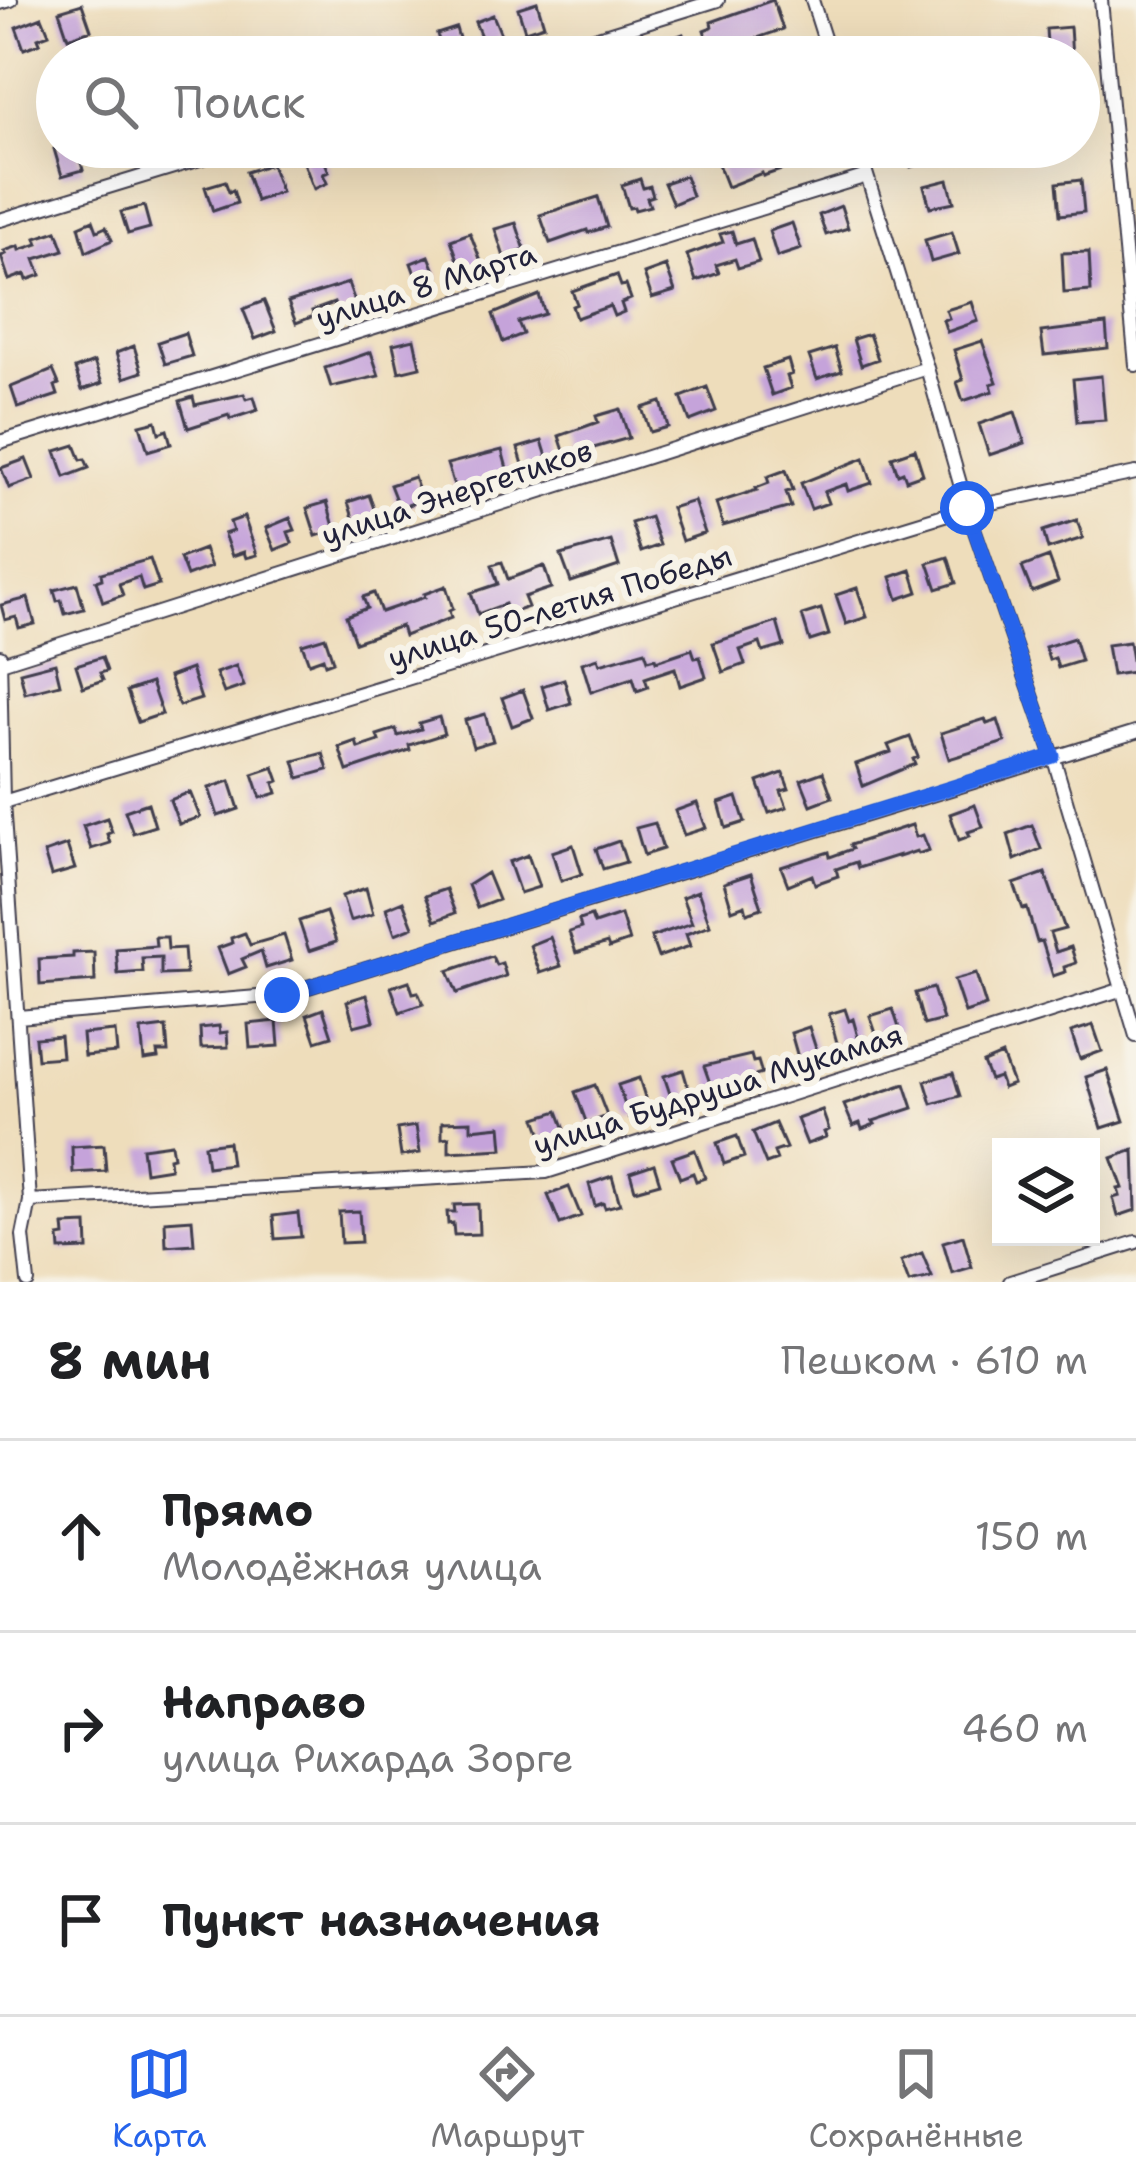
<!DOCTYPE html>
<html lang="ru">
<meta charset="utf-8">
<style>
:root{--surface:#fff;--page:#f6f6f6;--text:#202124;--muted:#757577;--line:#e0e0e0;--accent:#2563eb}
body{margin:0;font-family:"Shantell Sans",sans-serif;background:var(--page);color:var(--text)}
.controls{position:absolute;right:36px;bottom:36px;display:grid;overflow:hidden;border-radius:0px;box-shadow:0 12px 48px #0002}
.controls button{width:108px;height:108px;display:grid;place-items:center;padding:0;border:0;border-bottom:3px solid var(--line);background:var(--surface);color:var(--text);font:60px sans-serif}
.stop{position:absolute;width:36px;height:36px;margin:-27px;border:9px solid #2563eb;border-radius:50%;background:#fff}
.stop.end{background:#2563eb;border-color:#fff;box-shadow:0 3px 12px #0008}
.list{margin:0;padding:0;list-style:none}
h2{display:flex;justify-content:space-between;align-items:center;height:156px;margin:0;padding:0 48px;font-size:51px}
h2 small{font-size:39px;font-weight:400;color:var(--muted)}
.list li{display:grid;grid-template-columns:78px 1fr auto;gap:36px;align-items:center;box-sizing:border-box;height:192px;padding:0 48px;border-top:3px solid var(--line)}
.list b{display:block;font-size:45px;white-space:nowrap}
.list p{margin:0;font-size:39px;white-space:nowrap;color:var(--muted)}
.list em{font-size:39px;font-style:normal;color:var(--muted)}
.icon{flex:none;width:66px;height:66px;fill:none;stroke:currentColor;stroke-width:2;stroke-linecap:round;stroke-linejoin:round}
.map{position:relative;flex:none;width:1136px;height:1282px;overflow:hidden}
.search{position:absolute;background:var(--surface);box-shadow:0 12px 48px #0002;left:36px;right:36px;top:36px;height:132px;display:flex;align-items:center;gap:30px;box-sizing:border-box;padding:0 42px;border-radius:66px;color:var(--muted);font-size:45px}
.sheet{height:732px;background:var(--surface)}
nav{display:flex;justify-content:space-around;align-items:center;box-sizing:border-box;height:168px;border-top:3px solid var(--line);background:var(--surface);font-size:33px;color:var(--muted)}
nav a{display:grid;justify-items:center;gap:6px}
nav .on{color:var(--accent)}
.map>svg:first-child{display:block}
</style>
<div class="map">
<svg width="1136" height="1282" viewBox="0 0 1136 1282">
<rect width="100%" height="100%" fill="#f7f3e8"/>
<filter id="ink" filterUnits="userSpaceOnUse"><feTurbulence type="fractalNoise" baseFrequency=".00833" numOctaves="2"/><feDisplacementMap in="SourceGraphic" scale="24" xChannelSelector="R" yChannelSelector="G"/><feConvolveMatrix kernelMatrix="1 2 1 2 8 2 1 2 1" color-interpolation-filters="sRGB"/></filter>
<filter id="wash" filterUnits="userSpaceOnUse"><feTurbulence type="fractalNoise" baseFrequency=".004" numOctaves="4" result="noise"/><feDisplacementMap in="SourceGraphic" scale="48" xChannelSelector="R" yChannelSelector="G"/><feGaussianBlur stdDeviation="2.7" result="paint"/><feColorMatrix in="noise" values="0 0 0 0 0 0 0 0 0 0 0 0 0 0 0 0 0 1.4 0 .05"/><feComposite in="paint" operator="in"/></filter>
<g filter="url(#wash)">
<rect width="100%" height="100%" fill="#edb"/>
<g id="blocks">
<path fill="#c5a3da" d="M773,0L783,29L712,54L704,30L712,27L711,22Z
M537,2L544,25L525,31L518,8Z
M82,4L91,30L68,38L59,11Z
M493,15L502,37L484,44L475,22Z
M42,17L49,34L38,38L40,43L24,49L16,27Z
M1070,27L1072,57H1048L1046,29Z
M456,28L463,52L444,57L437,34Z
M683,34L689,51L685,52L687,57H635L632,48L650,41L652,46Z
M61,147H77L83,170L62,176L54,149Z
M759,147H780L787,168L763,176L762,173L727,187L718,164Z
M906,147H938L941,159L911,167Z
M319,148L329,172L323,174L327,183L314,189L301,155Z
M271,164L281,192L256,201L246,172Z
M685,176L692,196L673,204L664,183Z
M640,179L643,188L650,186L653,196L647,198L650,206L635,210L634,207L629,208L622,185Z
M948,180L954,202L930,207L924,186Z
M1081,180L1084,212L1060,215L1057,183Z
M225,181L229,192L233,190L237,203L213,211L205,187Z
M598,197L607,227L588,233L587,230L550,243L540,215Z
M144,206L150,228L128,234L121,212Z
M841,206L848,228L826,235L819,215Z
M93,220L97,231L106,227L112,240L86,252L79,226Z
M516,223L525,250L504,257L495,229Z
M792,223L801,249L777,257L769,231Z
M57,231L64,250L35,259L41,275L27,280L25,274L9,280L1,256L6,254L4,251L19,246L20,250L38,244L36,238Z
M732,231L736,244L752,239L759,262L738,268L735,259L716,265L719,273L696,281L687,255L723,242L720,234Z
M952,232L959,254L931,262L925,240Z
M470,233L482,264L462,271L451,240Z
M1089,252L1091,291L1064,293L1062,253Z
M429,256L438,278L419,285L411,263Z
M666,266L675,291L652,298L644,274Z
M617,275L621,286L626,285L631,299L621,303L624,312L614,316L610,306L576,318L572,306L577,304L572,291Z
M348,283L357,307L338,315L334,303L312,311L314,316L296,323L288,302Z
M539,295L545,314L518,322L523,334L503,342L493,314Z
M264,301L276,331L255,339L243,309Z
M972,302L978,321L947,332L943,320L949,318L946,310Z
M1106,324L1108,348L1044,355L1041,332Z
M185,333L192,356L165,364L158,342Z
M869,334L878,359L861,365L853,339Z
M414,339L420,367L399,372L393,344Z
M982,341L997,382L991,384L993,391L963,401L957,382L963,380L954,350Z
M134,346L142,372L124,378L116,353Z
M835,348L842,371L817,379L809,356Z
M371,352L379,376L331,387L325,368Z
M788,360L792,374L787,376L791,388L772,395L763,368Z
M94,362L102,383L82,390L75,369Z
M53,370L59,384L55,386L58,395L18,408L11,387Z
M1101,376L1105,420L1077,422L1073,379Z
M707,387L716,411L690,421L681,397Z
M244,394L246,399L254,397L258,410L230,419L229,415L188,428L180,401L193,397L195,405Z
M661,402L668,427L650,432L642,408Z
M620,409L629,438L590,449L567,460L559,436L598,422L596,416Z
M1015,412L1025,443L989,455L979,424Z
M156,421L159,433L167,430L171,444L148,451L140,425Z
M542,441L549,463L525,471L518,448Z
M75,445L81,460L85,459L89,468L65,477L56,451Z
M915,449L923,474L906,480L903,472L898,474L892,457Z
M502,450L509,476L456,492L447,464Z
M864,458L872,483L848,491L846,484L824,492L828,503L811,509L801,483Z
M26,459L34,479L9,488L1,468Z
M786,470L793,490L786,492L791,507L723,526L716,503L757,490L756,488L769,483L767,477Z
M414,477L422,500L399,508L390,485Z
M369,495L377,517L355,524L348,502Z
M694,501L705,533L682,541L671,508Z
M327,502L335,530L316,536L307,508Z
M244,517L257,555L246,558L244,552L232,556L224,534L233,531L230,522Z
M650,517L660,545L641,552L631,523Z
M290,518L295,530L288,532L292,543L275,550L266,528Z
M1077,520L1083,538L1048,549L1043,531Z
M611,541L619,566L571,582L561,555Z
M204,549L211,567L187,576L180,558Z
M948,557L956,583L937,589L928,563Z
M1049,557L1058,582L1032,592L1022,567Z
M150,559L159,585L143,590L139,577L119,584L123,595L103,602L96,581L102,579L101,573Z
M502,562L508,579L544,566L551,588L524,597L528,607L508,614L505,604L478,614L471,593L498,584L492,565Z
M911,570L918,592L898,599L891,577Z
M77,584L84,609L65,614L61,600L57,601L54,590Z
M446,586L453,609L449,611L451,618L404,636L401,626L355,642L346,616L367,608L363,597L374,593L381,612L425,597L424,594Z
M857,588L867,617L846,624L836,595Z
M28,598L35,624L19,628L16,617L5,620L1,605Z
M821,609L829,635L810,641L802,615Z
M777,622L784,646L763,652L760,643L740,650L745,664L723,672L713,643Z
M325,637L333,661L325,664L323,658L309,663L302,644Z
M1074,638L1081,661L1058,668L1055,658L1049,660L1045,647Z
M1129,642L1134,672L1112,675L1107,645Z
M692,649L695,658L700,657L706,677L680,686L675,668L645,678L648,687L637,691L633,678L591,692L582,663L598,658L600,664L645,651L648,660L655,658L656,661Z
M102,657L107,671L100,673L103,680L83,687L76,665Z
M55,663L60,684L25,693L20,672Z
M236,666L244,686L224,693L216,673Z
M191,669L201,699L179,706L169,677Z
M564,679L571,703L549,710L542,686Z
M151,683L162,714L138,722L127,691Z
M523,690L533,718L512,726L502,698Z
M485,714L493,741L473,747L465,720Z
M439,717L444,734L409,745L410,750L347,771L339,747L356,741L358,748L379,741L377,735L396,729L398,736L421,729L419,723Z
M985,719L987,724L998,720L1005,742L949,759L941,733Z
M910,737L918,757L913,759L915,764L863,786L856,764L891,752L888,745Z
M323,753L328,770L299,778L294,761Z
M274,767L279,781L274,783L277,793L261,798L253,774Z
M823,772L832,797L811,805L801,780Z
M783,773L789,789L781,791L787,807L769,813L758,782Z
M230,781L239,809L218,816L209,788Z
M190,792L200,817L179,824L170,800Z
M737,797L745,822L726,828L719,803Z
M148,803L155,826L133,833L125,811Z
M697,803L706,828L684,835L675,811Z
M975,805L983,827L968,832L970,836L959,840L950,814Z
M107,818L112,832L107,834L110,843L91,849L83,826Z
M655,823L663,849L644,855L636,828Z
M912,825L916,837L923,835L929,850L918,854L917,851L899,857V855L858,868L856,862L836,869L838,876L815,884L812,875L788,885L781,867L829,852L830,857L852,849L850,845Z
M1032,825L1041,849L1015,860L1008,834Z
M619,841L626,862L603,869L596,849Z
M67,845L75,869L51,876L44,853Z
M573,845L582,874L561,881L552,852Z
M528,855L539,887L520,893L509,862Z
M487,873L498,900L477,908L468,885Z
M1045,873L1065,929L1050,933L1056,952L1071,947L1076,963L1064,967L1065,972L1053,976L1042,941L1037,942L1027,908L1023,909L1014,884Z
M751,874L762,908L747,913L745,905L732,910L724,883Z
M366,888L373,914L350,921L342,896Z
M446,889L455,913L435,921L425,896Z
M698,891L710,925L686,934L690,946L658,957L651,937L692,923L682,897Z
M403,901L413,927L395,934L386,908Z
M326,912L336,942L309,951L299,921Z
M621,915L629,941L609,948L607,943L576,953L569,932L581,928L579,920L591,916L594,924Z
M245,933L250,945L284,935L292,960L266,968L261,951L242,959L246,967L228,974L218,948L232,943L231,938Z
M155,937H167L168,949L184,948L186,974L161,975V957L142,958L143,972L118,974L116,949L156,946Z
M550,937L561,966L540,973L530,945Z
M94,952L95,981L40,985L39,959L73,957V953Z
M492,956L496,965L502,963L506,976L457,993L448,971Z
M976,974L986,1006L965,1013L954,980Z
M409,981L413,993L418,992L423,1004L400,1012L391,987Z
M933,988L943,1020L924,1025L915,993Z
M367,995L374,1021L354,1026L347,1001Z
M323,1009L332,1036L316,1041L307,1015Z
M845,1009L849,1021L853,1019L860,1044L839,1050L829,1014Z
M893,1009L900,1031L878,1039L870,1016Z
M277,1021L279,1046L250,1048L248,1024Z
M1093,1025L1102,1051L1080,1059L1071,1032Z
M219,1026L220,1033L227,1032L228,1047L201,1048L200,1028Z
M166,1027L168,1052H157L158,1058L144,1060L141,1030Z
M809,1027L818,1055L799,1061L791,1033Z
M115,1031L117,1053L84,1056L82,1034Z
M60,1036L62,1057L37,1059L35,1038Z
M751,1055L753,1062L758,1061L762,1074L712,1089L704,1066Z
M1002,1055L1013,1084L1003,1088L999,1077L990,1080L983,1063Z
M683,1070L691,1097L673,1103L664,1076Z
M1107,1070L1124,1121L1102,1128L1086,1077Z
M953,1073L960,1096L932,1104L925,1081Z
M639,1078L649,1110L629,1117L618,1085Z
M905,1084L913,1108L873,1121L875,1124L862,1129L860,1123L853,1126L844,1105Z
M595,1085L607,1116L587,1124L575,1092Z
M822,1110L829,1130L824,1132L826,1137L807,1144L797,1119Z
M558,1111L567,1135L545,1143L536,1118Z
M471,1121V1129L501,1126L503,1149L449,1152V1137L442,1138V1122Z
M775,1123L786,1148L774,1152L777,1160L766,1164L753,1132Z
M416,1126L420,1153L401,1156L397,1129Z
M737,1136L744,1157L724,1164L717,1143Z
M228,1142L231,1164L207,1167L204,1145Z
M171,1144L173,1157L169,1158L170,1168L145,1172L142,1148Z
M104,1145L106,1171L73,1173L72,1147Z
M695,1150L705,1178L696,1181L693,1173L680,1178L672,1158Z
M1134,1150L1136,1210L1118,1216L1113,1198L1120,1196L1118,1189L1123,1188L1112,1158Z
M654,1164L660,1183L635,1190L630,1172Z
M612,1176L620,1204L605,1208L603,1203L595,1206L589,1184Z
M569,1187L581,1216L560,1224L548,1195Z
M478,1204L479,1234L454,1235L453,1223L448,1224L447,1212H455L454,1205Z
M359,1211L361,1242L341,1243L339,1212Z
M298,1213L301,1237L275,1239L273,1216Z
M192,1219L194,1244L166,1246L165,1221Z
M87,1224L88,1249L60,1250L59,1237L65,1236L64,1225Z
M963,1236L972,1267L952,1273L943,1242Z
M922,1253L932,1277L909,1282L901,1261Z"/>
</g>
</g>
<g filter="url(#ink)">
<use href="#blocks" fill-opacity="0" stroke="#413e4e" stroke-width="3"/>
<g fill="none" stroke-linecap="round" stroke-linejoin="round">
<defs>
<path id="street" d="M812,0L830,57
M1101,0L1136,365
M0,3L11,0
M533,57L718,0
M858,147L927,368L967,508L1053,756L1136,1036
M0,220L239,147
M0,442L867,176
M0,656L3,802L30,1201L23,1236L28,1282
M1,663L927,368
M0,803L967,508L1136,473
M18,1017L282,995L1136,732
M30,1201L546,1172L1123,989
M1010,1282L1136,1242"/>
</defs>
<use href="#street" stroke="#413e4e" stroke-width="16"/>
<use href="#street" stroke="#fff" stroke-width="12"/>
</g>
</g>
<g fill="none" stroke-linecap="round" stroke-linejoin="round" filter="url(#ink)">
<path stroke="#2563eb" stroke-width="15" d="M282,995L1053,756L967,508"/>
</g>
<g text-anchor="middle" stroke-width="12" stroke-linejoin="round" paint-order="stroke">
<g font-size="30" fill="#22223b" stroke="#f7f3e8">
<text transform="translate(426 286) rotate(-17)" y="10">улица 8 Марта</text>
<text transform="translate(457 493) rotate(-18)" y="10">улица Энергетиков</text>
<text transform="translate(560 607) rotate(-17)" y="10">улица 50-летия Победы</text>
<text transform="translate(718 1090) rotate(-17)" y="10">улица Будруша Мукамая</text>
</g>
</g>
</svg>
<div class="controls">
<button><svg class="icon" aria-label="layers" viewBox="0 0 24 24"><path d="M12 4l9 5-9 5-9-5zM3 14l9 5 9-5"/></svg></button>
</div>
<div class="stop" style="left:967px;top:508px"></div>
<div class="stop end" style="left:282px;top:995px"></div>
<div class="search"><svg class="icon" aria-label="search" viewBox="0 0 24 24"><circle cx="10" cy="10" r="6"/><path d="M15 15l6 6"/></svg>Поиск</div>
</div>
<section class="sheet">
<h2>8 мин<small>Пешком · 610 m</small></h2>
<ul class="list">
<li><svg class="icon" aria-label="ahead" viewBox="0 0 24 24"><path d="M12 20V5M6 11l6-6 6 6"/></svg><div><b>Прямо</b><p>Молодёжная улица</p></div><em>150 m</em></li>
<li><svg class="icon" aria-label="right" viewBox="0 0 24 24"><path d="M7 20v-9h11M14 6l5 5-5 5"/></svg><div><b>Направо</b><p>улица Рихарда Зорге</p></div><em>460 m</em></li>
<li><svg class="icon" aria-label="arrive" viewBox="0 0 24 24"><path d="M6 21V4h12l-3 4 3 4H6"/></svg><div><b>Пункт назначения</b></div></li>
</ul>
</section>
<nav>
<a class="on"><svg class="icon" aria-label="map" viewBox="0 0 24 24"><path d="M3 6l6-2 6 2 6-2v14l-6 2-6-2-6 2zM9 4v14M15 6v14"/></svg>Карта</a>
<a><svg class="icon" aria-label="directions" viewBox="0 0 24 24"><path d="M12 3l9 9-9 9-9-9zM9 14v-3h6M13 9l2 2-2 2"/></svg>Маршрут</a>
<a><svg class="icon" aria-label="saved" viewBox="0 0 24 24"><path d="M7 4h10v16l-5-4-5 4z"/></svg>Сохранённые</a>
</nav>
